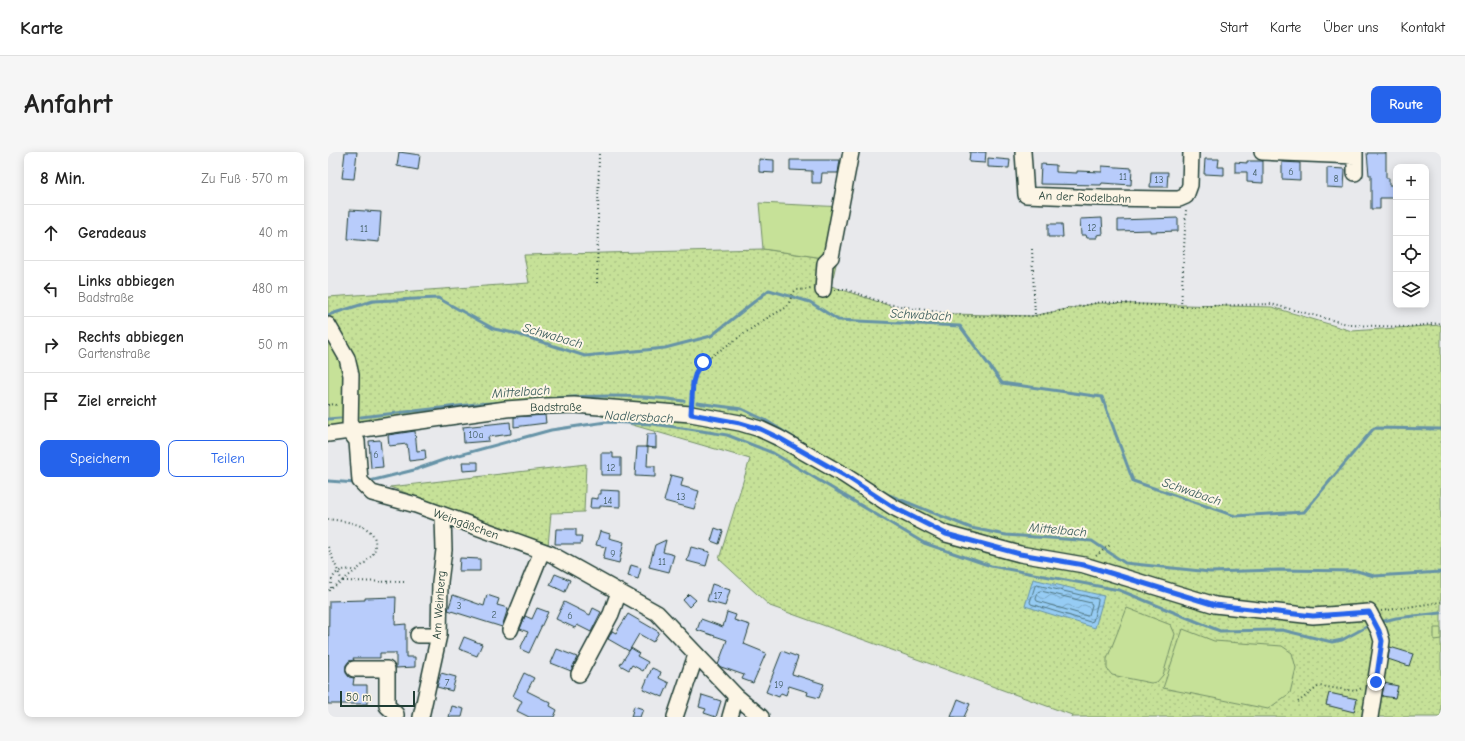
<!DOCTYPE html>
<html lang="de">
<meta charset="utf-8">
<style>
:root{--surface:#fff;--page:#f6f6f6;--text:#222;--muted:#767676;--line:#e0e0e0;--accent:#2563eb}
body{margin:0;font-family:"Comic Neue",sans-serif;background:var(--page);color:var(--text)}
.controls{position:absolute;right:12px;top:12px;display:grid;overflow:hidden;border-radius:8px;box-shadow:0 2px 10px #0003}
.controls button{width:36px;height:36px;display:grid;place-items:center;padding:0;border:0;border-bottom:1px solid var(--line);background:var(--surface);color:var(--text);font:20px sans-serif}
.scale{position:absolute;left:12px;bottom:10px;width:75px;box-sizing:border-box;padding-left:4px;border:2px solid #1f3d34;border-top:0;font-size:11px;line-height:14px;white-space:nowrap;color:#1f3d34;-webkit-text-stroke:3px #fcf5e5;paint-order:stroke}
.stop{position:absolute;width:12px;height:12px;margin:-9px;border:3px solid #2563eb;border-radius:50%;background:#fff}
.stop.end{background:#2563eb;border-color:#fff;box-shadow:0 1px 4px #0008}
.list{margin:0;padding:0;list-style:none}
h2{display:flex;justify-content:space-between;align-items:center;height:52px;margin:0;padding:0 16px;font-size:17px}
h2 small{font-size:13px;font-weight:400;color:var(--muted)}
.list li{display:grid;grid-template-columns:26px 1fr auto;gap:12px;align-items:center;box-sizing:border-box;height:56px;padding:0 16px;border-top:1px solid var(--line)}
.list b{display:block;font-size:15px;white-space:nowrap}
.list p{margin:0;font-size:13px;white-space:nowrap;color:var(--muted)}
.list em{font-size:13px;font-style:normal;color:var(--muted)}
.actions{display:flex;gap:8px;padding:12px 16px}
.actions a{flex:1;padding:9px 0;border:1px solid var(--accent);border-radius:8px;text-align:center;font-size:14px;color:var(--accent)}
.actions .main{background:var(--accent);color:#fff}
.icon{flex:none;width:22px;height:22px;fill:none;stroke:currentColor;stroke-width:2;stroke-linecap:round;stroke-linejoin:round}
.map{position:relative;flex:none;width:1113px;height:565px;overflow:hidden;border-radius:8px}
header{display:flex;align-items:center;gap:24px;box-sizing:border-box;height:56px;padding:0 20px;background:var(--surface);border-bottom:1px solid var(--line)}
header strong{font-size:19px}
nav{display:flex;gap:22px;margin-inline-start:auto;font-size:14px}
.intro{display:flex;align-items:center;justify-content:space-between;box-sizing:border-box;height:96px;padding:0 24px}
h1{margin:0;font-size:28px}
.button{padding:10px 18px;border-radius:8px;background:var(--accent);color:#fff;font-size:14px;font-weight:700}
main{display:flex;gap:24px;padding:0 24px}
aside{flex:1;background:var(--surface);border-radius:8px;box-shadow:0 2px 10px #0003}
.map>svg:first-child{display:block}
</style>
<header>
<strong>Karte</strong>
<nav><a>Start</a><a>Karte</a><a>Über uns</a><a>Kontakt</a></nav>
</header>
<div class="intro"><h1>Anfahrt</h1><a class="button">Route</a></div>
<main>
<aside>
<h2>8 Min.<small>Zu Fuß · 570 m</small></h2>
<ul class="list">
<li><svg class="icon" aria-label="ahead" viewBox="0 0 24 24"><path d="M12 20V5M6 11l6-6 6 6"/></svg><div><b>Geradeaus</b></div><em>40 m</em></li>
<li><svg class="icon" aria-label="left" viewBox="0 0 24 24"><path d="M17 20v-9H6M10 6l-5 5 5 5"/></svg><div><b>Links abbiegen</b><p>Badstraße</p></div><em>480 m</em></li>
<li><svg class="icon" aria-label="right" viewBox="0 0 24 24"><path d="M7 20v-9h11M14 6l5 5-5 5"/></svg><div><b>Rechts abbiegen</b><p>Gartenstraße</p></div><em>50 m</em></li>
<li><svg class="icon" aria-label="arrive" viewBox="0 0 24 24"><path d="M6 21V4h12l-3 4 3 4H6"/></svg><div><b>Ziel erreicht</b></div></li>
</ul>
<div class="actions"><a class="main">Speichern</a><a>Teilen</a></div>
</aside>
<div class="map">
<svg width="1113" height="565" viewBox="0 0 1113 565">
<defs>
<pattern id="grass-dots" width="8" height="8" patternUnits="userSpaceOnUse"><rect width="8" height="8" fill="#c6e198"/><path d="M2 2h.1M6 6h.1" fill="none" stroke="#aac284" stroke-width="1.8" stroke-linecap="round"/></pattern>
<pattern id="water-waves" width="16" height="10" patternUnits="userSpaceOnUse"><rect width="16" height="10" fill="#96ccf4"/><path d="M0 5q4-4 8 0t8 0" fill="none" stroke="#7aa7c6"/></pattern>
</defs>
<rect width="100%" height="100%" fill="#e8e9ec"/>
<filter id="ink" filterUnits="userSpaceOnUse"><feTurbulence type="fractalNoise" baseFrequency=".025" numOctaves="2"/><feDisplacementMap in="SourceGraphic" scale="8" xChannelSelector="R" yChannelSelector="G"/><feConvolveMatrix kernelMatrix="1 2 1 2 8 2 1 2 1" color-interpolation-filters="sRGB"/></filter>
<g filter="url(#ink)">
<path fill="url(#grass-dots)" stroke="#728f66" d="M435,97L509,108L503,134L583,161L704,164L769,151L944,155L1024,179L1113,173V565H743L744,563L442,454L391,407L422,307L246,256L24,278L0,179V145L201,131L196,103Z
M258,312L256,360L223,361L220,394L62,335Z"/>
<path fill="#c6e198" stroke="#728f66" d="M431,51L517,55L509,108L435,97Z
M0,179L25,223L24,278L0,280Z
M799,456L843,473L847,482L835,523L829,530L823,531L784,523L779,517V507Z
M1106,476H1113V487L1106,488Z
M855,477L886,489L954,494L964,501L968,516L962,541L940,557L835,536Z"/>
<path fill="url(#water-waves)" stroke="#6693a7" d="M705,427L776,444L767,476L697,454Z"/>
<g fill="none" stroke-linecap="round" stroke-linejoin="round">
<path stroke="#4f7681" stroke-width="1" d="M709,433L770,447V449L765,469L762,470L703,452L702,450L707,434Z
M713,439L763,451L764,453L761,463L759,464L709,449L708,447L710,440Z"/>
<path stroke="#6693a7" stroke-width="3" d="M0,163L45,149L110,146L166,177L186,181L257,204L337,196L383,184L441,138L482,150L510,168L632,174L674,231L774,245L805,329L907,364L976,360L1046,276L1113,277
M228,246C271,243 313,243 356,249
M369,251L414,257L437,268L476,292
M33,265L148,252L179,250
M0,267L12,266
M0,329L28,331
M42,329L86,318L124,305L223,278L278,270L325,272L361,277L399,283L445,301L596,391L663,414L791,438L892,479L954,478L1004,490L1014,488L1042,473
M546,334L561,343L643,376L678,383L764,389L797,411L882,420L951,418L1029,419L1046,424L1113,420
M1052,470L1068,466L1113,461"/>
</g>
<path fill="#b8ccfb" stroke="#1f3d34" d="M17,0H29L26,27L14,26Z
M71,0L92,3L90,18L69,14Z
M642,0H658L657,11L641,10Z
M1039,1H1058V26H1061V33H1067V46H1052V57H1043V23H1041Z
M660,6L682,8L681,16L660,15Z
M431,7L446,8V21L431,20Z
M877,7H891L890,15H896V23L876,22Z
M462,8H512L510,21H494L493,31H484V19L462,18Z
M919,9H935V31L919,30V20H907V10L919,11Z
M954,10L972,11V28L954,27Z
M713,12L728,13V20L749,21V19L774,20V14L804,16L803,33L774,31L773,33L712,32Z
M999,16L1017,17L1016,36L999,35Z
M823,20H840L839,35H822Z
M22,58L53,60L51,90L20,87Z
M774,66L775,82L769,83V86H759L758,83H753L752,67Z
M850,66V79L822,80V78L790,79V68Z
M720,72H734L735,85H720Z
M217,263L218,271L186,275V265Z
M182,270L183,282L160,285L161,289L136,291L135,275Z
M87,279L89,299L97,298L98,307L81,309L79,292L61,294L60,283Z
M319,282H328V296L318,295Z
M52,288L55,315L43,316L41,289Z
M309,295H320L319,314H327V325L307,324Z
M273,301H285V306H293V323H273Z
M134,310H150V318L135,319Z
M343,323L355,326L353,334L371,339L366,357L336,349Z
M273,338L292,339V355L272,354V356H262L263,346L270,347V342H273Z
M387,376L395,379L391,392L383,389Z
M228,377H248V384H254L253,392H227Z
M272,379L282,382L281,386L296,390L291,411L275,407L278,395L268,393Z
M338,388L335,400L346,403L341,420L321,415L327,393Z
M363,395L382,400L378,414L359,409Z
M132,406L152,407V419H131Z
M303,413L313,416L310,427L300,424Z
M227,422L242,428L237,440L222,433Z
M384,432L402,438L397,454L379,449Z
M361,442L368,448L361,455L355,448Z
M125,443L156,454L159,443L171,447L169,453L180,456L174,475L120,458Z
M68,445L67,473L78,472V505H87V515L68,516V501H52V506H25L26,508L21,509L18,513V521L21,525L26,526L25,533H39V552H0L1,449L37,448V446Z
M236,450L262,463L265,456L273,460L263,480L249,473L247,476L228,467Z
M209,456L220,460L201,501L192,497L200,480L192,477L197,464L204,467Z
M399,460L408,463L406,468L422,473L416,492L438,501L425,531L414,527L416,523L393,515L390,513L399,488L369,478L373,467L395,475Z
M300,462L331,480L325,490L311,482L301,499L280,487L284,479L288,481Z
M136,485L154,492L149,504L131,497Z
M1062,495L1085,502L1081,514L1060,507Z
M303,496L311,501L309,504L320,510L315,519L304,513L301,518L292,513Z
M229,497L249,505L243,519L223,511Z
M454,499L470,505L464,522L496,532L491,546L479,543L480,540L461,534L458,543L453,541L451,545L438,540Z
M324,516L333,520L331,526L341,531L335,545L315,537Z
M113,521L128,525L124,539L109,535Z
M196,521L206,526L199,539L223,551L222,554L229,558L226,565H201L189,559L194,549L185,544Z
M1056,531L1070,534L1067,546L1054,544Z
M1001,541L1029,547L1026,560L998,553Z
M374,543L393,549L388,565L376,561L378,557L371,555Z
M630,547L642,552L636,565H623Z
M124,554L136,557L134,565H121Z
M306,554L315,557L312,565H303Z"/>
<g fill="none" stroke-linecap="round" stroke-linejoin="round">
<defs>
<path id="minor" d="M695,0L698,43L774,46L841,47H851L858,44L862,33L863,0
M934,0L1027,4V0
M1027,4V21
M495,138L497,111L503,105L523,0
M0,173L19,206L23,223L22,280
M22,280L29,289L32,329L44,341L88,353L223,402L329,461L408,544L433,565
M0,282L178,257L219,254L246,253L363,262L412,271L432,277L451,286L516,323L565,355L618,382L692,402L756,413L887,453L985,464L1041,460L1051,479L1054,489L1042,565
M182,478L214,399
M90,483H111
M26,517H59V554L68,562V565
M251,522L283,462L291,440
M93,565L111,483L112,430L116,398L115,364
M347,565L368,503
M402,565L408,544"/>
</defs>
<use href="#minor" stroke="#1f3d34" stroke-width="18"/>
<path stroke="#1f3d34" stroke-width="2" stroke-dasharray="1 3" stroke-linecap="butt" d="M704,97L707,164
M269,131L271,0
M507,137H517L559,152L637,164H707L773,150L853,155L943,152L1023,173L1079,175L1113,171
M853,155L858,58
M364,250L365,230L368,220L375,210L436,168L459,155L465,141L468,138L483,137
M0,253L7,252L10,254
M0,367C14,369 50,372 47,393C47,396 47,399 45,402C37,413 25,420 14,429
M0,395L14,429L0,439
M768,404L782,393
M15,429L78,430
M3,436C2,422 13,414 27,419
M1053,459L1113,450
M970,550L991,534L1027,539L1034,536"/>
<use href="#minor" stroke="#fcf5e5" stroke-width="15"/>
</g>
</g>
<g fill="none" stroke-linecap="round" stroke-linejoin="round" filter="url(#ink)">
<path stroke="#2563eb" stroke-width="5" d="M375,210L368,220L365,230L363,262L412,271L432,277L451,286L516,323L565,355L618,382L692,402L756,413L887,453L985,464L1041,460L1051,479L1054,489L1048,530"/>
</g>
<g text-anchor="middle" stroke-width="4" stroke-linejoin="round" paint-order="stroke">
<g font-size="10" fill="#456166">
<text x="963" y="23">6</text>
<text x="927" y="24">4</text>
<text x="795" y="28">11</text>
<text x="1008" y="30">8</text>
<text x="831" y="31">13</text>
<text x="764" y="79">12</text>
<text x="36" y="80">11</text>
<text x="148" y="286">10a</text>
<text x="48" y="306">6</text>
<text x="283" y="319">12</text>
<text x="353" y="348">13</text>
<text x="280" y="352">14</text>
<text x="285" y="405">9</text>
<text x="334" y="413">11</text>
<text x="390" y="447">17</text>
<text x="131" y="457">3</text>
<text x="166" y="466">2</text>
<text x="242" y="467">6</text>
<text x="119" y="534">7</text>
<text x="451" y="536">19</text>
</g>
<g font-size="12" fill="#1f3d34" stroke="#fcf5e5">
<text transform="translate(757 45) rotate(2)" y="4">An der Rodelbahn</text>
<text transform="translate(228 255) rotate(-1)" y="4">Badstraße</text>
<text transform="translate(138 372) rotate(20)" y="4">Weingäßchen</text>
<text transform="translate(111 453) rotate(-86)" y="4">Am Weinberg</text>
</g>
<g font-size="13" font-style="italic" fill="#375a5a" stroke="#fcf5e5">
<text transform="translate(593 162) rotate(3)" y="5">Schwabach</text>
<text transform="translate(225 183) rotate(16)" y="5">Schwabach</text>
<text transform="translate(193 239) rotate(-4)" y="5">Mittelbach</text>
<text transform="translate(311 264) rotate(3)" y="5">Nadlersbach</text>
<text transform="translate(864 339) rotate(19)" y="5">Schwabach</text>
<text transform="translate(730 377) rotate(5)" y="5">Mittelbach</text>
</g>
</g>
</svg>
<div class="controls">
<button>+</button>
<button>−</button>
<button><svg class="icon" aria-label="locate" viewBox="0 0 24 24"><circle cx="12" cy="12" r="6"/><path d="M12 2v4M12 18v4M2 12h4M18 12h4"/></svg></button>
<button><svg class="icon" aria-label="layers" viewBox="0 0 24 24"><path d="M12 4l9 5-9 5-9-5zM3 14l9 5 9-5"/></svg></button>
</div>
<div class="scale">50 m</div>
<div class="stop" style="left:375px;top:210px"></div>
<div class="stop end" style="left:1048px;top:530px"></div>
</div>
</main>
